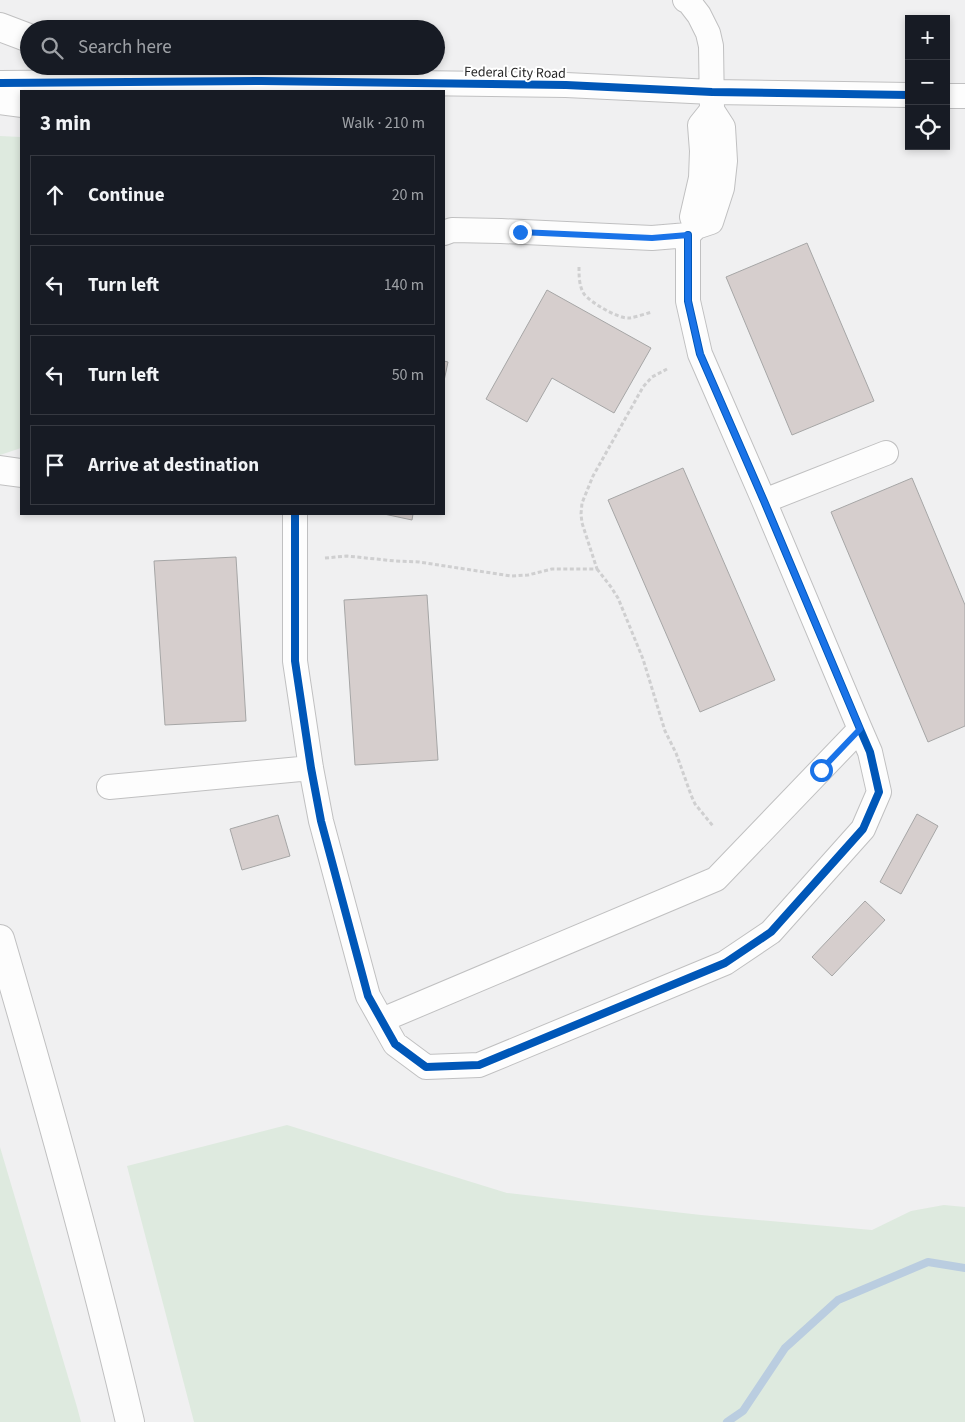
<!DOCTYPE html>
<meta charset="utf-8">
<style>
:root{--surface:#171b24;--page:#242831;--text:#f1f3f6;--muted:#9ea1a6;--line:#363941}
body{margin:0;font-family:"Source Sans 3",sans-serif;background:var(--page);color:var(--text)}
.controls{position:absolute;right:15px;top:15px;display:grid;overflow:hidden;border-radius:0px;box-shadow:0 2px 8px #0003}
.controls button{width:45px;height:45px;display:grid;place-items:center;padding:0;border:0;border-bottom:1px solid var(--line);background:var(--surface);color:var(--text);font:25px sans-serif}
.stop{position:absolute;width:15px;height:15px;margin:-11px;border:4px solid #1a73e8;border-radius:50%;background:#fff}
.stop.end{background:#1a73e8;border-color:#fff;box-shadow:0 1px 5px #0008}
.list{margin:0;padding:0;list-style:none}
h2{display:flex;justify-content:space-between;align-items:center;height:65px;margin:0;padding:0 20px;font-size:21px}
h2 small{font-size:16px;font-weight:400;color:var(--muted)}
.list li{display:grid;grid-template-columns:32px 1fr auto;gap:15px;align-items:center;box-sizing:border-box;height:80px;margin:0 10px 10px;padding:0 10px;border:1px solid var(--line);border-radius:0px}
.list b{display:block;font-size:19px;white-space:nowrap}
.list em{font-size:16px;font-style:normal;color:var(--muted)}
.icon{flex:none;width:28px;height:28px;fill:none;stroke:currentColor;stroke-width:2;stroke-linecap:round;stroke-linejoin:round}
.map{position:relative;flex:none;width:965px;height:1422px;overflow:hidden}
.search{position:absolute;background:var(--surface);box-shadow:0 2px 8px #0003;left:20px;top:20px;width:425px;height:55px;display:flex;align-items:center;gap:12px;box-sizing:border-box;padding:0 18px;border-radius:28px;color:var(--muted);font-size:19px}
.panel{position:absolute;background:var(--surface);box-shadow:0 2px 8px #0003;left:20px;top:90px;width:425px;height:425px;border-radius:0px}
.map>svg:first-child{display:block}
</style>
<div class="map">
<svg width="965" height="1422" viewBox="0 0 965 1422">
<rect width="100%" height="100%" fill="#f0f0f1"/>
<path fill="#deeadf" d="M0,136L21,137V448L0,455Z
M287,1125L507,1193L701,1215L872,1230L911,1211L944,1205L965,1207V1422H194L127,1166Z
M0,1147L77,1407L81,1422H0Z"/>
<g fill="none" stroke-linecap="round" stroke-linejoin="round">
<path stroke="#bacde0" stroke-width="8" d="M727,1422L743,1411L785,1348L838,1300L928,1262L965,1268"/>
</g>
<path fill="#d6cecd" stroke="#a6a6a6" d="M807,243L874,401L792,435L726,277Z
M547,290L651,348L614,413L552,378L527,422L486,399Z
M444,361L448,362L444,381Z
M683,468L775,680L700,712L608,500Z
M912,478L965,605V726L928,742L831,512Z
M384,514H413L412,520Z
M236,557L246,721L165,725L154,561Z
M427,595L438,760L355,765L344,600Z
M917,814L938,826L901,894L880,882Z
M278,815L290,856L242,870L230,829Z
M865,901L885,920L832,976L812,957Z"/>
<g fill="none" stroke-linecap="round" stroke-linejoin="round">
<defs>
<path id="minor" d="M0,83L261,81L566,85L712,92L909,95
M946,96H965
M696,227L692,217L701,178L702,151L700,125L712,110
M444,233L452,230L501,231L652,238L688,235L696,227L711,222L722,188L725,161L723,127L712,110L711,46L708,33L699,15L689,2L685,0
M764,501L886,453
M295,514V661L311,768L321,821L368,996L395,1044L426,1067L479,1065L725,963L771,932L863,829L879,792L870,752L860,729L764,501L700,354L688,301V235
M109,787L311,768
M382,1020L716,879L860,729"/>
<path id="highway" d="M0,27L29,38
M168,66L261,81
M0,100L21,103
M0,470L21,473
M0,939C47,1099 92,1259 130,1422"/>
</defs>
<use href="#minor" stroke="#c0c0c1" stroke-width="26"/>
<use href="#highway" stroke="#c0c0c1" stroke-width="30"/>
<path stroke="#cfcfd0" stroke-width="3" stroke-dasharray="4 2.5" stroke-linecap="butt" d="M579,267C579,276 579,286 584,294C590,302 618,319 629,318C636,317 645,314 652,312
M325,558L347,556L395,561L419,562L511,576L528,575L552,569H597L582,523L581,514L582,503L593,476L643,387L652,377L667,369
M597,569L611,587L618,598L643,659L665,731L676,753L691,795L695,804L713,826"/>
<use href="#minor" stroke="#fdfdfd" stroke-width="24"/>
<use href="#highway" stroke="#fdfdfd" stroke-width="28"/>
<defs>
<path id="cycleway" d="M0,83L261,81L566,85L712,92L909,95
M295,514V661L311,768L321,821L368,996L395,1044L426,1067L479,1065L725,963L771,932L863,829L879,792L870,752L860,729L764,501L700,354L688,301V235"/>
</defs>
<use href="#cycleway" stroke="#fff" stroke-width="11"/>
<use href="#cycleway" stroke="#0057b8" stroke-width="8"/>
</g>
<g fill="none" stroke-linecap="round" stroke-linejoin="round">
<path stroke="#1a73e8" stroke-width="6" d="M520,232L652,238L688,235V301L700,354L764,501L860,729L821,770"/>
</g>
<g text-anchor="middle" stroke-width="4" stroke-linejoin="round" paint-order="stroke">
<g font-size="14" fill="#262626" stroke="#fff">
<text transform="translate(515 72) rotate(1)" y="5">Federal City Road</text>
</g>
</g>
</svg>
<div class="controls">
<button>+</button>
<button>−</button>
<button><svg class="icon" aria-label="locate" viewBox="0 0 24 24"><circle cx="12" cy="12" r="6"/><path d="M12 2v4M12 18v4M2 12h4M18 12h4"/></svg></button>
</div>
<div class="stop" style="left:821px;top:770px"></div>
<div class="stop end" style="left:520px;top:232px"></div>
<div class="search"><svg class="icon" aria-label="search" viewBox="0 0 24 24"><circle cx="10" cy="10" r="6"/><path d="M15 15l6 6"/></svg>Search here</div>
<section class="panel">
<h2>3 min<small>Walk · 210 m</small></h2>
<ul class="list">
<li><svg class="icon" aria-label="ahead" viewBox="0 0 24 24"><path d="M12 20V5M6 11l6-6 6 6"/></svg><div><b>Continue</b></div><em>20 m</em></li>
<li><svg class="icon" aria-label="left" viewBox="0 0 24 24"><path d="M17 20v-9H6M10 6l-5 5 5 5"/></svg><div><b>Turn left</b></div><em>140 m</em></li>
<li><svg class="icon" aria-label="left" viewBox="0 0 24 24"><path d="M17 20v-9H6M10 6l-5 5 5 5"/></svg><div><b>Turn left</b></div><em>50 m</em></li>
<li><svg class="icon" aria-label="arrive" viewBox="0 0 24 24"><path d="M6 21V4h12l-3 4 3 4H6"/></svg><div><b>Arrive at destination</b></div></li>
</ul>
</section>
</div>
